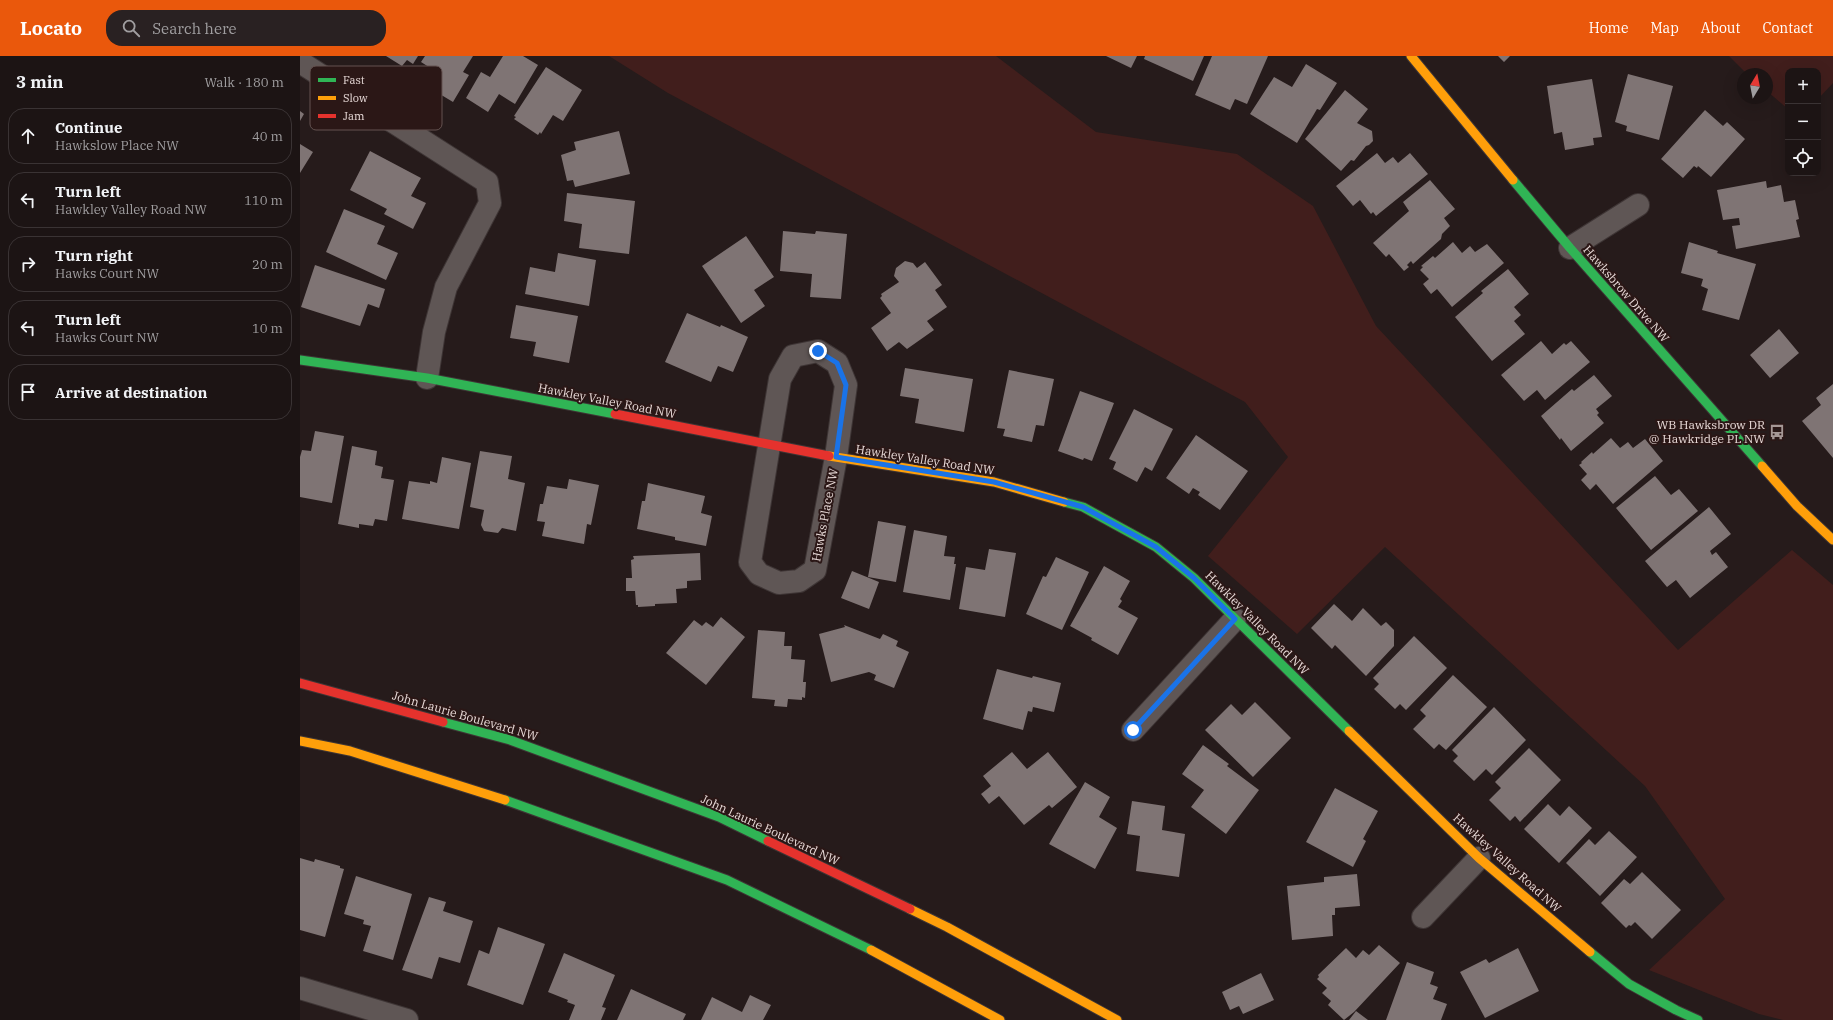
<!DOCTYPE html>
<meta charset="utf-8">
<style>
:root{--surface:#1c1414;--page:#292122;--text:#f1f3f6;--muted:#a09ea0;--line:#3a3334;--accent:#ea580c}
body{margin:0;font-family:"IBM Plex Serif",serif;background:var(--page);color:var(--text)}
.controls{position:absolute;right:12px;top:12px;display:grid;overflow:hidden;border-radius:8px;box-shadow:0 4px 16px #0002}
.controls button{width:36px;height:36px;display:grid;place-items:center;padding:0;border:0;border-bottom:1px solid var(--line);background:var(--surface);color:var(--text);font:20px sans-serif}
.compass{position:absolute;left:1437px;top:12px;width:36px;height:36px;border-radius:50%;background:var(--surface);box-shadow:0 4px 16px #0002;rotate:10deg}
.stop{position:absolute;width:12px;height:12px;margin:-9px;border:3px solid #1a73e8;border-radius:50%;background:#fff}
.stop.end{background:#1a73e8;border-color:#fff;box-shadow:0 1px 4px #0008}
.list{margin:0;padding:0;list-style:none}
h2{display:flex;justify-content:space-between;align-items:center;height:52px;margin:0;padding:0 16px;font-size:17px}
h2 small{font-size:13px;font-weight:400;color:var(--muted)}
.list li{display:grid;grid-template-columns:26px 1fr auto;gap:12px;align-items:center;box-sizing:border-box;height:56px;margin:0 8px 8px;padding:0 8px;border:1px solid var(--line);border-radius:16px}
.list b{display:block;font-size:15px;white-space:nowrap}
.list p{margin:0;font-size:13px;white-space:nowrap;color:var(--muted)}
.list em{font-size:13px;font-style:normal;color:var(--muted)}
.icon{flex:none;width:22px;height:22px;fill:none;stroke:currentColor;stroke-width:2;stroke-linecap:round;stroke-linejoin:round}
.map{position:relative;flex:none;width:1533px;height:964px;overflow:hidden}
header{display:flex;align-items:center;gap:24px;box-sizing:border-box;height:56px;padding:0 20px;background:var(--accent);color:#fff}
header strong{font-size:19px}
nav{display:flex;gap:22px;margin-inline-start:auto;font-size:14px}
.search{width:280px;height:36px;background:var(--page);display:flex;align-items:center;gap:10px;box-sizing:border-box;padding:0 14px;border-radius:16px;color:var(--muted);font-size:15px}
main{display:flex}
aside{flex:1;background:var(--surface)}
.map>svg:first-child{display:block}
</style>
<header>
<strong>Locato</strong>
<div class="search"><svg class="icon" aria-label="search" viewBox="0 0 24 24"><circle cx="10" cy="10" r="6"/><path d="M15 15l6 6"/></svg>Search here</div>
<nav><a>Home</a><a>Map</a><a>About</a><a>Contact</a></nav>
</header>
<main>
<aside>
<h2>3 min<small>Walk · 180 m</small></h2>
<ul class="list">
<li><svg class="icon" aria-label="ahead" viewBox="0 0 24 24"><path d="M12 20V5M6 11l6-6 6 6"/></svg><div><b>Continue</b><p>Hawkslow Place NW</p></div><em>40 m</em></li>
<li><svg class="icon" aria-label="left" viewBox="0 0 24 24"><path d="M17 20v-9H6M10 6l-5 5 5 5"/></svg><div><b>Turn left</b><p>Hawkley Valley Road NW</p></div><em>110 m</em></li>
<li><svg class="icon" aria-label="right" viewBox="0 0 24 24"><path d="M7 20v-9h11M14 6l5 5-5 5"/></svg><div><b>Turn right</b><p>Hawks Court NW</p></div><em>20 m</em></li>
<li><svg class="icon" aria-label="left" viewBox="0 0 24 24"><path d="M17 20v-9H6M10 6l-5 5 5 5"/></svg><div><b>Turn left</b><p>Hawks Court NW</p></div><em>10 m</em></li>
<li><svg class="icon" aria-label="arrive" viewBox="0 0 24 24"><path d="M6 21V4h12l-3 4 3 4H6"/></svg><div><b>Arrive at destination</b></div></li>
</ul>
</aside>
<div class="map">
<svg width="1533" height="964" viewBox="0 0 1533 964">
<rect width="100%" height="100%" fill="#261b1b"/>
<path fill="#411e1c" d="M309,0H696L796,76L937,98L1013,150L1076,270L1378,594L1492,494L1533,529V964H1483L1459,958L1349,914L1425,843L1345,730L1085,491L997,578L908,500L988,401L945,346L368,37Z
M1429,0H1533V27L1518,43V15H1488V53L1467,35V18H1447Z"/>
<path fill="#7f7474" d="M86,0H118L113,8L107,4L102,10Z
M125,0H173L163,16L169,19L153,46L123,28L132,13L121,6Z
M203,0H223L238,9L215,48L199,38L188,56L166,42L181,16L190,21Z
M806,0H837L831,12Z
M845,0H904L893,25L844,3Z
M912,0H968L947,48L935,43L930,54L895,39Z
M1198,0H1210L1204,6Z
M1006,8L1037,27L1020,54L1017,53L997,87L950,58L974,21L992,31Z
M246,11L282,34L263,65L253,59L241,78L240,76L238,79L214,63L216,61L214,60Z
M1328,18L1373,30L1359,84L1326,75L1327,70L1315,66Z
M1292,23L1302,81L1293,82L1294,89L1265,94L1262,76L1254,78L1247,30Z
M1045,34L1068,53L1057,67L1072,75L1073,85L1069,89L1066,90L1054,105L1051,104L1041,115L1005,83Z
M1405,54L1423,70L1427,66L1445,83L1411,121L1398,110L1397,112L1394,110L1383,122L1361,103Z
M0,55L4,58L0,65Z
M319,75L330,118L275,131L273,124L267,125L261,99L276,94L274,86Z
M0,88L13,96L0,117Z
M70,95L121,122L111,140L126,147L113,173L84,158L87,153L50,134Z
M1077,97L1085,107L1093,101L1098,107L1110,97L1128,118L1076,160L1073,156L1071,158L1060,144L1053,150L1036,130Z
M1130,124L1155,153L1144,162L1150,170L1142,178L1141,183L1113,208L1111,205L1107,209L1109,211L1104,215L1089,198L1086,201L1073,187L1109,155L1103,146Z
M1466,125L1467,132L1481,129L1484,146L1495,144L1499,163L1496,164L1500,181L1436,193L1432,170L1440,169L1439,162L1423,164L1417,134Z
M267,137L335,145L329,198L279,192L282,168L264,165Z
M44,153L85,170L77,188L98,197L86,224L26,196Z
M483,175L515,178L516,175L547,178L541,243L510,241L512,218L480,215Z
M446,180L474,221L454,234L465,250L441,267L402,210Z
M1153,186L1162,197L1170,190L1175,196L1187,188L1204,207L1152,251L1137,233L1131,238L1123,228L1129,223L1120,214L1123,211L1121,210L1133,200L1135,202Z
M1389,186L1418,195L1417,197L1456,208L1439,264L1402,254L1408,233L1401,230L1403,223L1381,217Z
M258,197L296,204L289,250L225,238L230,211L255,216Z
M605,205L613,207L617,212L625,206L642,229L635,234L647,251L627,265L634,274L607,293L599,286L587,295L571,272L591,257L580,242L582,240L581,238L599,226L594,220L596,212Z
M15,209L85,233L79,252L68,248L60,270L1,251Z
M1208,213L1229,238L1214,251L1221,259L1214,265L1225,278L1192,305L1155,261L1183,237L1181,235Z
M216,249L278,260L269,307L233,300L236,286L210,282Z
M387,257L420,271L421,269L448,281L433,316L418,310L411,326L365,306Z
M1479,273L1499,297L1470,322L1450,299Z
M1241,285L1252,298L1264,287L1266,289L1271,285L1290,306L1245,344L1237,334L1224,345L1201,319Z
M605,312L673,323L664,376L615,367L619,343L600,340Z
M709,314L754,323L744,370L736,369L732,386L703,380L705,373L697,372Z
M1294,319L1312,340L1296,353L1299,357L1297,359L1304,367L1271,395L1261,382L1260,384L1241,360L1272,333L1274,335Z
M1533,328V402L1502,365L1521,349L1516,342Z
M780,335L814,347L792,405L784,402L783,404L758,395Z
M834,353L873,373L852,415L845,411L837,426L813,413L816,406L809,403Z
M15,375L44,380L32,447L0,441V401L2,394L11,395Z
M896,379L948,415L920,454L898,439L900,436L893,432L889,438L866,422Z
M1311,382L1320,392L1328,386L1333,392L1345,383L1363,405L1313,448L1296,428L1290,434L1281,424L1287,418L1279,409L1282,407L1281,406L1292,396L1293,398Z
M52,390L77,395L75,409L83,411L81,422L94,424L87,465L75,463L73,470L59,468V472L38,468Z
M180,395L212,400L208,423L225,427L216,475L202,472L198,477L184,475L181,469L184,454L170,451Z
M142,401L171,407L159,473L102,463L109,425L130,428V425L137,427Z
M1355,420L1371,439L1379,433L1398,455L1351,494L1316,452Z
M269,423L299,429L291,469L287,468L284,488L242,480L245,466L237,465L240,448H243L247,430L267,433Z
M348,427L405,440L401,457L412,460L406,490L375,484V481L337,473L342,445H345Z
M1409,451L1431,478L1410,495L1412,499L1416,496L1428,511L1390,542L1376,524L1367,531L1345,505Z
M578,465L606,470L596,526L568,521Z
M614,474L647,480L644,500L655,501L654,508H656L650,544L603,536Z
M689,493L716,497L705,561L659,553L666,511L685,514Z
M400,497L401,524L387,525V532L376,533L377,547L355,548V550L338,551V549H336L335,535H326V522H332L331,504L334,503L333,500Z
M756,501L789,516L762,574L726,558L743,520L746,521Z
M804,510L830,525L820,543L822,545L818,551L838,562L818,599L791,584L792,582L770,570Z
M552,515L579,526L569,553L541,542Z
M1034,548L1052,565L1063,552L1081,570L1086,566L1094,574V590L1066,620L1035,589L1032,593L1011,572Z
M421,561L445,581L406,629L366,597L394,564L402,570L406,566L413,571Z
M544,569L580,583L583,578L598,585L596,590L609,596L594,632L574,624L576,619L569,616L531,626L519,578L545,571Z
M458,574L485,576L484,590H492L491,603L505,604L503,626H506L505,642L502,641V644L488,643L487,651L474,650L475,644L452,642Z
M1114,580L1147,612L1106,654L1100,648L1095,653L1074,633L1079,628L1073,622Z
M697,613L732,622L733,620L761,627L754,656L733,651L732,656L728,655L723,674L683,663Z
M1153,619L1187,651L1146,694L1139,688L1134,693L1113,673L1126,660L1120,654Z
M955,646L991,682L953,721L905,674L931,648L942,659Z
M1194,651L1226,684L1192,719L1186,713L1174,725L1153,705L1158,700L1152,694Z
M903,689L929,708L927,710L959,734L926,778L891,751L904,734L882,718Z
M1229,692L1261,724L1220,766L1215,760L1210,765L1189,744L1201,732L1195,726Z
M712,696L727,713L748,696L777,731L752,752L749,749L724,769L699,740L689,748L681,738L691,730L683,720Z
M785,726L810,741L799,761L817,772L795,813L749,788Z
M1035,732L1078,755L1063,783L1066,785L1053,811L1006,786Z
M832,745L865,750L862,774L885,778L879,821L836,815L840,780L827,778Z
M1248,748L1260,760L1269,750L1292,772L1259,807L1224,773Z
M1309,775L1337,801L1300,840L1266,807L1289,783L1295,789Z
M0,802L14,806L15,803L40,810V812L44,813L25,881L0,874Z
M1342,816L1381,854L1352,883L1335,866L1331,870L1329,869L1326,872L1301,847L1324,823L1330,828Z
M1057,818L1060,850L1035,852V859H1032L1033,880L992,884L987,830L1024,826V821Z
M56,820L112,838L93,904L63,895L71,870L63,868L64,864L44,858Z
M129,841L146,846L143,855L173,865L160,907L139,901L132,923L102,914Z
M198,871L245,888L223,949L167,929L179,894L189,898Z
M1079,889L1100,907L1054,956L1044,964L1028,949L1031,945L1022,937L1027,932L1017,923L1019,921L1018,919L1046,892L1056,902L1063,894L1069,899Z
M1218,892L1239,935L1185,962L1160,916L1186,903L1189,907Z
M264,897L315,919L302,951L306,952L301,964H269L275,949L267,946L268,944L248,936Z
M1107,906L1134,916L1130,928L1138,931L1133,943L1147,948L1141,964H1086Z
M961,917L974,944L943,958L939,950L930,954L922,936Z
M331,933L386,958L383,964H317Z
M450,939L471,949L463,964H401L412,941L442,956Z
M1056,955L1068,964H1049Z"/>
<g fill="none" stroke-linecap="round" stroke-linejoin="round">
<defs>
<path id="street" d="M0,6L187,126L190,147L146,231L134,276L127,322
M1270,192L1338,149
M518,295L537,307L546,329L536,401L515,514L499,525L479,527L459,518L450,506L480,323L493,300Z
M833,674L935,563
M1123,861L1179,802
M0,932L107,964"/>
<path id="fast" d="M1213,124L1270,192L1462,410
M0,304L127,322L315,358
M764,446L783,451L856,491L894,522L1049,675
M143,666L210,684L419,761L468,785
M205,744L427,824L571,894
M1290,896L1329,928L1376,954L1398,964"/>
<path id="slow" d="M1111,0L1213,124
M529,400L694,426L764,446
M1462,410L1497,450L1533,484
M1049,675L1179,802L1290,896
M0,685L50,695L205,744
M610,853L647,871L817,964
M571,894L700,964"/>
<path id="jam" d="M315,358L529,400
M0,627L143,666
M468,785L610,853"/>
</defs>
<use href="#street" stroke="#3e3535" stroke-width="24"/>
<use href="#fast" stroke="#3e3535" stroke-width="11"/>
<use href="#slow" stroke="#3e3535" stroke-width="11"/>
<use href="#jam" stroke="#3e3535" stroke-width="11"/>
<use href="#street" stroke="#5f5655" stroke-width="22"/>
<use href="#fast" stroke="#30b455" stroke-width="9"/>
<use href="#slow" stroke="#ff9f0a" stroke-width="9"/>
<use href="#jam" stroke="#e5322d" stroke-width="9"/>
</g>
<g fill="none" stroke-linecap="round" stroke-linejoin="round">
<path stroke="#1a73e8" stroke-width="5" d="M518,295L537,307L546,329L536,401L694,426L783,451L856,491L894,522L935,563L833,674"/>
</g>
<defs>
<symbol id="bus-bare" viewBox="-9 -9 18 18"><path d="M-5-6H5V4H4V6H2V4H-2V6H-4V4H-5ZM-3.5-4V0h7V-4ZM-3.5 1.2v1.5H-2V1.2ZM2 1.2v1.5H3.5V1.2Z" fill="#a59896" stroke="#2b1716" stroke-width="2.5" paint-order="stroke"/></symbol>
</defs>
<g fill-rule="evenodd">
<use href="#bus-bare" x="1466" y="365" width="22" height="22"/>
</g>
<g text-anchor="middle" stroke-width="4" stroke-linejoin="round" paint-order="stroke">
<g font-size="12" fill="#e9dbd9" stroke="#2b1716">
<text transform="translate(1326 238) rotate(49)" y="4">Hawksbrow Drive NW</text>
<text transform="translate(307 345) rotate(11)" y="4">Hawkley Valley Road NW</text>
<text transform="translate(625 404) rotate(9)" y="4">Hawkley Valley Road NW</text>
<text transform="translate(525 459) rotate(-79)" y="4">Hawks Place NW</text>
<text transform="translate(957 567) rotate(45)" y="4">Hawkley Valley Road NW</text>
<text transform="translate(165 660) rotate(16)" y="4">John Laurie Boulevard NW</text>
<text transform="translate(470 774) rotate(25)" y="4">John Laurie Boulevard NW</text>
<text transform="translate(1207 807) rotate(42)" y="4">Hawkley Valley Road NW</text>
</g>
<g font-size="12" fill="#e9dbd9" stroke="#2b1716" text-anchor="end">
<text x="1465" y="373">WB Hawksbrow DR<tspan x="1465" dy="14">@ Hawkridge PL NW</tspan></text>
</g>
</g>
<rect x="10" y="10" width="132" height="64" rx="6" fill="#2b1716" stroke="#645250" stroke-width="1"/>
<rect x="18" y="22" width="18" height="4" fill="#30b455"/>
<rect x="18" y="40" width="18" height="4" fill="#ff9f0a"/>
<rect x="18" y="58" width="18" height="4" fill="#e5322d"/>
<g font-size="11" fill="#e9dbd9">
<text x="43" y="28">Fast</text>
<text x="43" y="46">Slow</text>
<text x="43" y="64">Jam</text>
</g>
</svg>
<div class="controls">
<button>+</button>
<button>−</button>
<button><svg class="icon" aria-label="locate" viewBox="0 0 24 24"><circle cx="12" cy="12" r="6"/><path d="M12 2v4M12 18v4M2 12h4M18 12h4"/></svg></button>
</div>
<svg class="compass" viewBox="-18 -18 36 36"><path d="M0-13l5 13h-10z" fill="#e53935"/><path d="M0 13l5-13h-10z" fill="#a09ea0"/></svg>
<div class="stop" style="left:833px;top:674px"></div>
<div class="stop end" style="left:518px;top:295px"></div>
</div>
</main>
